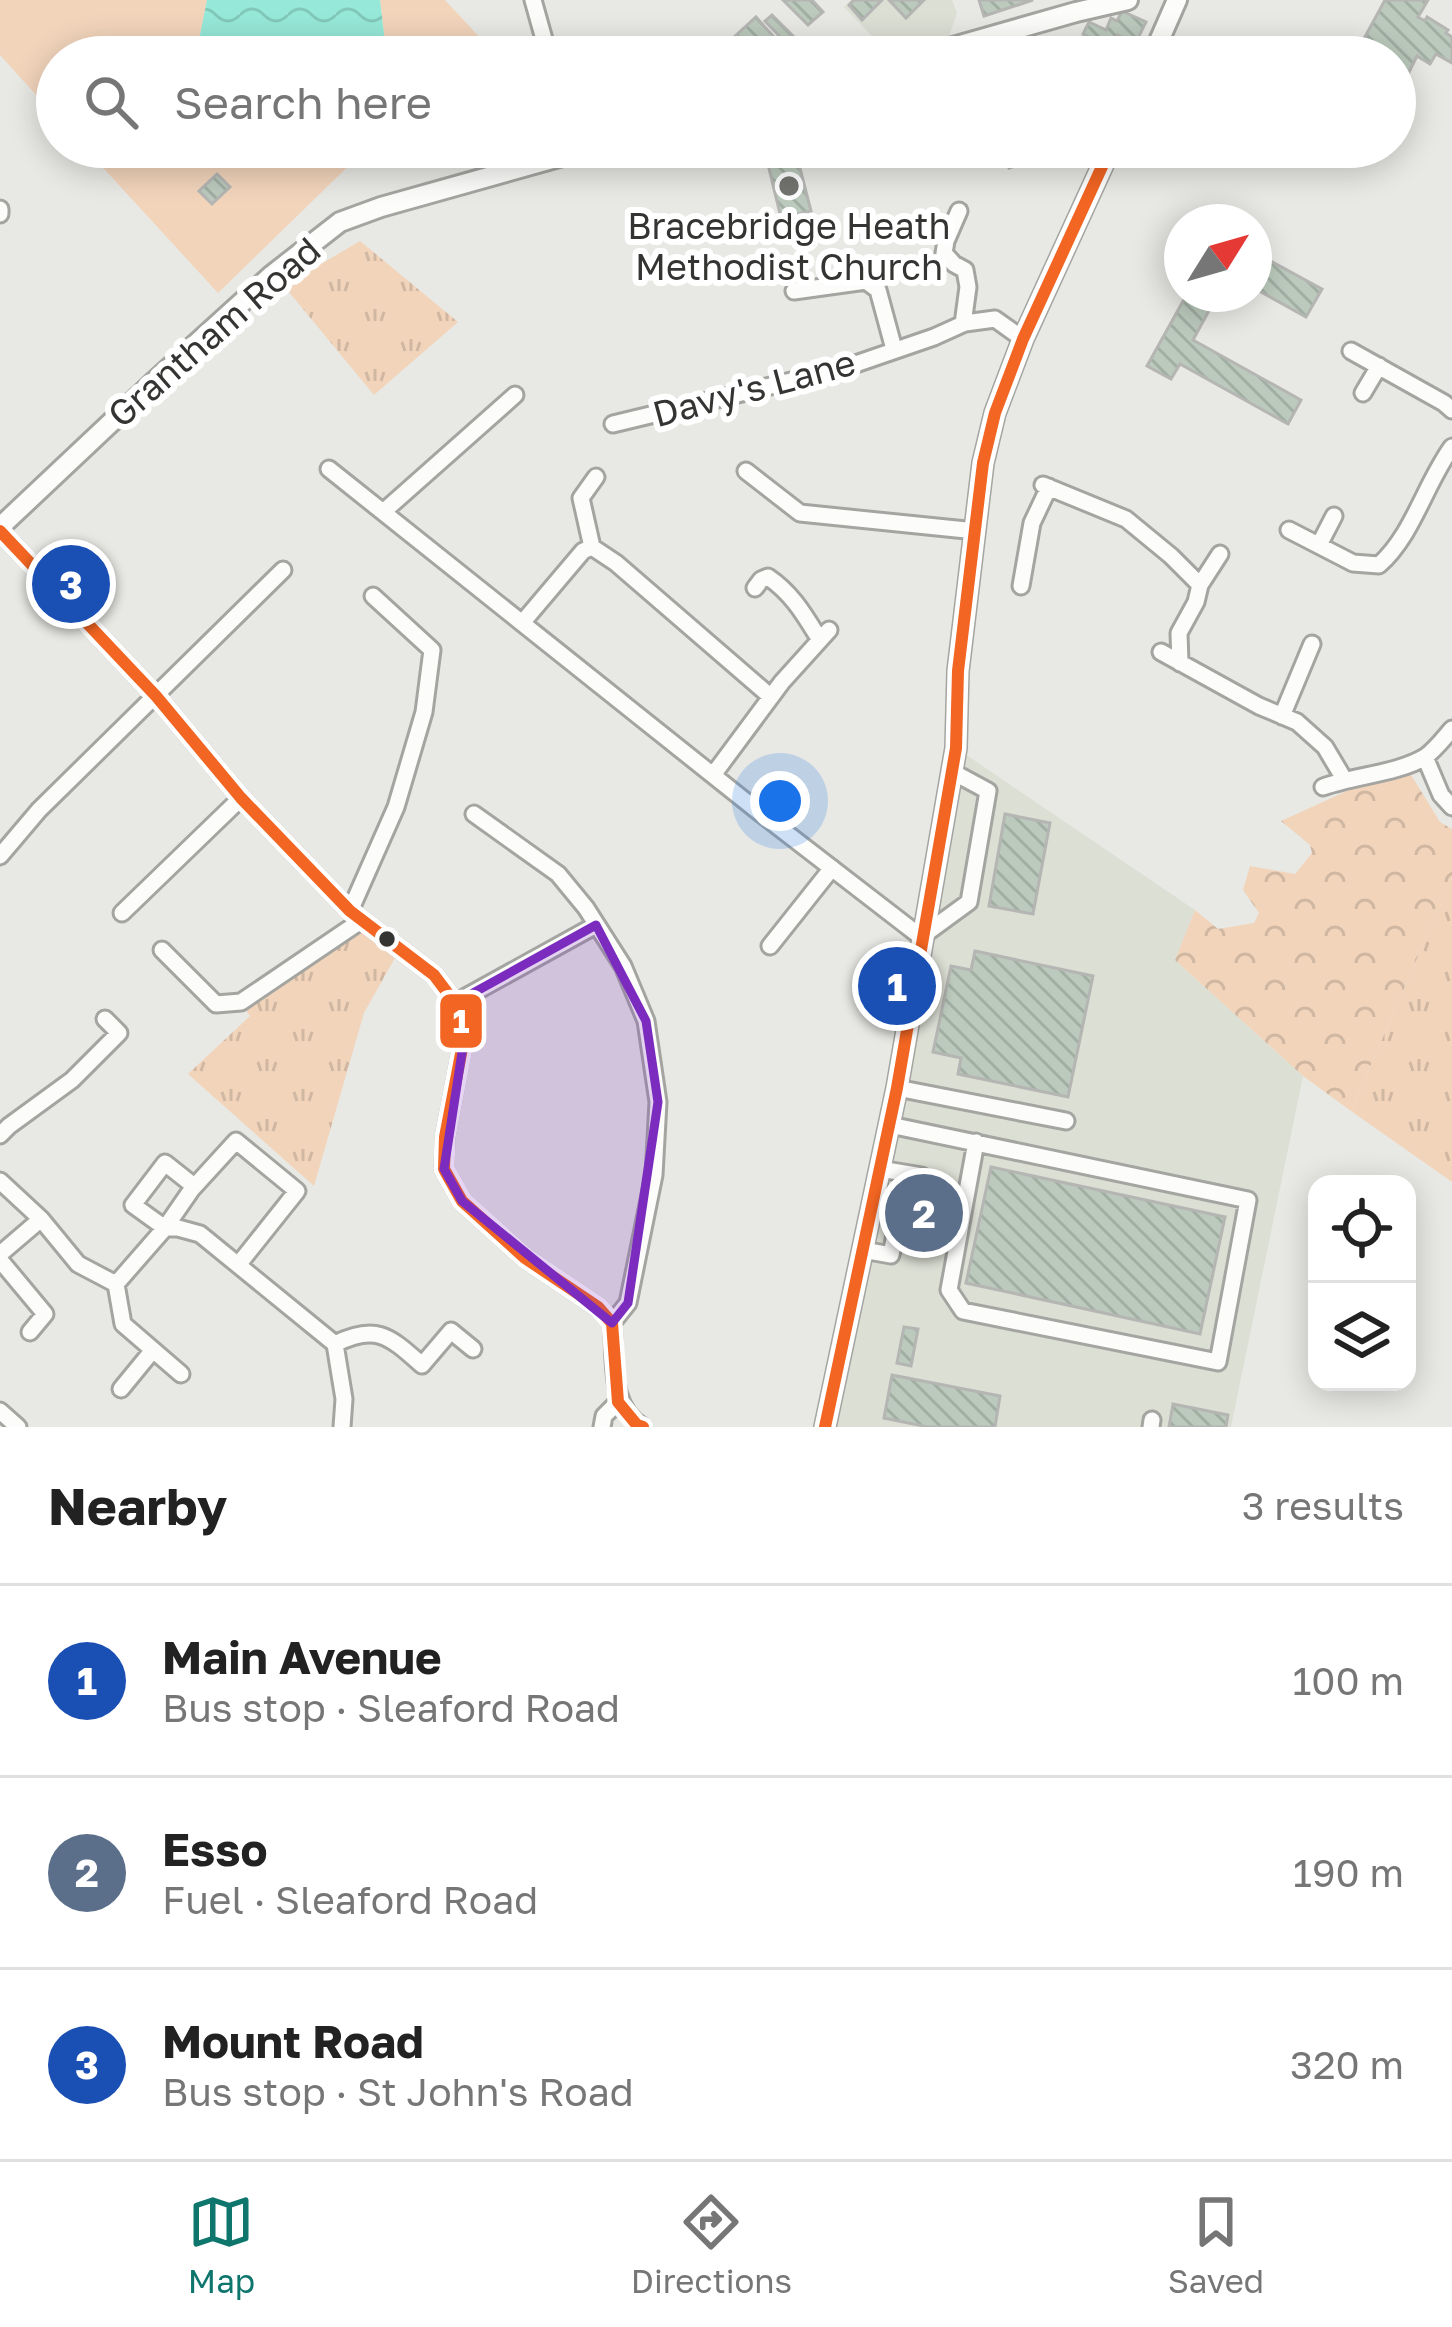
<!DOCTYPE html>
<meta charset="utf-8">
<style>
:root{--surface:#fff;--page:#f6f6f6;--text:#222;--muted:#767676;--line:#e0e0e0;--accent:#0f766e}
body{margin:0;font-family:"Golos Text",sans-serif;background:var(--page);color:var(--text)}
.controls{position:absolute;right:36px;bottom:36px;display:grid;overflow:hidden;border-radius:24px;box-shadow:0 6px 30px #0003}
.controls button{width:108px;height:108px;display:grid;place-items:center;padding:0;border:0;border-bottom:3px solid var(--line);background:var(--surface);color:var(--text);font:60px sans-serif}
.compass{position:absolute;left:1164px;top:204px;width:108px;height:108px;border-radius:50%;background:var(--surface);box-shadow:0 6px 30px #0003;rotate:53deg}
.you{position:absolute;left:780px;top:801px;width:42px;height:42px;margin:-30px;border:9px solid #fff;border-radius:50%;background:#1a73e8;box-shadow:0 0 0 18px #1a73e833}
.badge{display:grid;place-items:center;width:78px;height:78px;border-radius:50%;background:var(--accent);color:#fff;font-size:39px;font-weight:700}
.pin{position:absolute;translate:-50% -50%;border:6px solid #fff;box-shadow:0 3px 12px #0006}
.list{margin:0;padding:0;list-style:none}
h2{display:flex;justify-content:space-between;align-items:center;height:156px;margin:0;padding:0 48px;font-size:51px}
h2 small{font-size:39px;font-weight:400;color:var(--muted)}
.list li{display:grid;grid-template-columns:78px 1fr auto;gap:36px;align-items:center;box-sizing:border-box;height:192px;padding:0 48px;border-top:3px solid var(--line)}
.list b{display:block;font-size:45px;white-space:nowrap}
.list p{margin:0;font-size:39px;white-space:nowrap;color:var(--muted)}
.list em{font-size:39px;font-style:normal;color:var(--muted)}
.icon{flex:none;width:66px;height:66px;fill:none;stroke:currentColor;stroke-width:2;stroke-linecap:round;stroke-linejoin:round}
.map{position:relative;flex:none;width:1452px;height:1427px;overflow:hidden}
.search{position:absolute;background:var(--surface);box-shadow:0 6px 30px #0003;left:36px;right:36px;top:36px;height:132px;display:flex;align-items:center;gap:30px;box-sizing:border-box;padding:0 42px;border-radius:66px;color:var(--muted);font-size:45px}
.sheet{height:732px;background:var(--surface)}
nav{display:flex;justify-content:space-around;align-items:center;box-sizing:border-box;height:168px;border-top:3px solid var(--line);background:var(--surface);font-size:33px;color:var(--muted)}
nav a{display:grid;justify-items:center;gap:6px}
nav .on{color:var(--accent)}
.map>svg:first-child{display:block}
</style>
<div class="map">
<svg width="1452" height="1427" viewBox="0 0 1452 1427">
<defs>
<pattern id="forest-crowns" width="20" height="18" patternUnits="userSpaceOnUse" patternTransform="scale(3)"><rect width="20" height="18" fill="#f2d4bb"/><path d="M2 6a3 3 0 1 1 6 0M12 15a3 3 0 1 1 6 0" fill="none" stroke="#d0b7a1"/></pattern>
<pattern id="park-tufts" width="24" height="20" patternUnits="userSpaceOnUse" patternTransform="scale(3)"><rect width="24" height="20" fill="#f2d4bb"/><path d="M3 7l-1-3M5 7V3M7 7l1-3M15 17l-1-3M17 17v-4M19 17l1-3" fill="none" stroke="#d0b7a1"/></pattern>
<pattern id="water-waves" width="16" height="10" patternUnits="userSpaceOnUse" patternTransform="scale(3)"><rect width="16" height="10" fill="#96e8d8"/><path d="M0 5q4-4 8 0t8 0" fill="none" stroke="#82c8ba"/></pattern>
<pattern id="building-back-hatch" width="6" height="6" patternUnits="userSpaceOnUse" patternTransform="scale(3)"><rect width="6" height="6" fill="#bbcabc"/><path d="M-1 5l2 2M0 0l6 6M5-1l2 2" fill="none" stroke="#a1aea2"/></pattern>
</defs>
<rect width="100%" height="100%" fill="#e8e9e4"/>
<path fill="#dcdfd4" d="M851,0H952L957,13L944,50L918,57H892L844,7Z
M956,748L1195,910L1175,960L1303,1076L1231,1427H825Z"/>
<path fill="#f2d4bb" d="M0,0H207L200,35L204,57H57V118L0,55Z
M380,0H445L483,41L465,57H383L384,34Z
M84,147H368L218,293Z"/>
<path fill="url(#forest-crowns)" d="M1408,770L1440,822L1452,829V878L1351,1111L1303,1076L1175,960L1195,910L1218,929L1254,923L1259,913L1243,890L1250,866L1295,874L1312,853L1310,845L1281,821L1349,790Z"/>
<path fill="url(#park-tufts)" d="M360,241L458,322L374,395L284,286Z
M1451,880L1452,881V1182L1351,1111Z
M362,920L400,949L364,1013L314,1186L188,1074L250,1016L241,1002Z"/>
<path fill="url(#water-waves)" d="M207,0H380L384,34L383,57H204L200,35Z"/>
<path fill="url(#building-back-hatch)" stroke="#b5b6b3" stroke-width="3" d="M783,0H812L823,12L808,25Z
M854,0H882L862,20L849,5Z
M889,0H924L906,18Z
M979,0H1033L984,16Z
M1385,0H1428L1418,17L1425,21L1427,17L1448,30L1446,33L1452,37V63L1436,54L1430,64L1417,56L1408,74L1395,66V57H1354Z
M1122,11L1146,22L1135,44L1118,35L1111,48L1083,34L1089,22L1106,30L1111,18L1117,21Z
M772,15L794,37L787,44L765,21Z
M756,17L774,37L751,57L733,38Z
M1003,147H1045L1048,155L1009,168Z
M796,153L811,211L781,218L767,160Z
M217,174L230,187L212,204L199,191Z
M1254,252L1322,289L1306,317L1254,288Z
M1187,294H1218L1193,340L1301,400L1288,424L1180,364L1171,379L1147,366Z
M1005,814L1050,823L1033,914L989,906Z
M975,951L1093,976L1068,1097L958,1074L961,1058L933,1052L951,966L971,970Z
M991,1167L1225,1217L1200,1334L966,1283Z
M909,1190L944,1198L936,1236L907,1229L911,1212L904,1210Z
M907,1229L936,1236L932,1250L904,1244Z
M904,1327L918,1329L911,1366L897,1363Z
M892,1375L1000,1396L995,1427H928L884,1418Z
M1173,1404L1228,1415L1226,1427H1169Z"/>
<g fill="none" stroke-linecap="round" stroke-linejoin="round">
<path stroke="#c4c5c0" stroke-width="15" stroke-dasharray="15 8" stroke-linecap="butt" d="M909,1221L913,1222L919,1192"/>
<defs>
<path id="minor" d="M533,0L549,57
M0,209V214
M959,211L946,241L944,253L954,264L965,270L968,287L963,324
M794,291L866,281L878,290L894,349
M1351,351L1444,403L1452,410
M1363,393L1379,366
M613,424L841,369L934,337L965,323L995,319L1023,339
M329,469L759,812L921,937L969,902L988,791L951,771
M746,471L800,513L976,531
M1043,485L1126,519L1171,556L1200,585
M383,512L515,395
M1289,530L1353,563L1379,565C1413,535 1425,484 1452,447
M0,531L156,696L241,798L350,911L434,975L455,1003L465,1033L445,1137L444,1169L462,1201L525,1258L598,1307L612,1323
M1319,545L1334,516
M592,547L581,498L596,477
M1021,586L1032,523L1049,487
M755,588L761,580L768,577C793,594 805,616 820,640
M522,623L583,551L592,547L616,563L771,697
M1161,652L1259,706L1297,722L1325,747L1344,779
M1180,663L1179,633L1196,602L1200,585L1220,554
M1282,716L1312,644
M1425,757L1441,795L1452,807
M713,775L782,682L829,630
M1323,787C1353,776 1399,773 1425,757C1435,750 1444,738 1452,729
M474,814L558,874L586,908L623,966L646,1021L658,1102L654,1175L628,1303L612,1323C616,1360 608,1406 643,1427
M0,856L39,810L283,570
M350,911L396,807L424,712L432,650L373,596
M122,913L241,798
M770,946L832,868
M162,950L216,1004L241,1002L362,920
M455,1003L596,925
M897,1088L1066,1121
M890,1125L1248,1200L1218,1362L963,1311L949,1290L976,1142
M0,1135L9,1126L72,1080L119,1033L105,1019
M165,1163L194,1186L165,1228L133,1205Z
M880,1169L922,1176L919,1192
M0,1181L41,1219L78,1264L116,1284
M193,1188L236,1141L297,1191L238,1265
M863,1250L891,1255L898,1219L909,1221
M0,1254L41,1219
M0,1260L45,1314L30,1332
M116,1284L165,1228H178L200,1234L335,1344L344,1399L342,1427
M116,1284L123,1324L181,1374
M335,1344C377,1323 390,1337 422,1365L451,1331L473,1349
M121,1389L153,1350
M0,1411L18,1427
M602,1427L604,1416L618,1402
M1151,1427L1152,1420"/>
<path id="major" d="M918,57L1076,12L1128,0
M1152,57L1177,0
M0,527L155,381L272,275L340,222L381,207L595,147
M825,1427L897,1088L956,748L958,671L983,463L995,413L1023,339L1111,147"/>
</defs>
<use href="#minor" stroke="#a4a5a1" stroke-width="21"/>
<use href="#major" stroke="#a4a5a1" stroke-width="24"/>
<use href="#minor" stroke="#fcfcfb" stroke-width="15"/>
<use href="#major" stroke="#fcfcfb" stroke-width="18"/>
<defs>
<path id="bus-1" d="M0,531L156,696L241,798L350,911L434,975L455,1003L465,1033L445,1137L444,1169L462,1201L525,1258L598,1307L612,1323L618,1402L637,1425L643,1427
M825,1427L897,1088L956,748L958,671L983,463L995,413L1023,339L1111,147"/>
</defs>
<use href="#bus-1" stroke="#fff" stroke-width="21"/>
<use href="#bus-1" stroke="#f26522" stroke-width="12"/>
</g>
<path fill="#7b2cbf" fill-opacity="0.2" stroke="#7b2cbf" stroke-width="9" stroke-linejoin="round" d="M596,925L646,1021L658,1102L628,1303L612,1323L462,1201L444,1169L465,1033L455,1003Z"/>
<circle fill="#737470" stroke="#fff" stroke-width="4.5" cx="789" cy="186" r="12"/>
<circle fill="#343532" stroke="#fff" stroke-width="4.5" cx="387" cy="939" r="10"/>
<g text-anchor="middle" stroke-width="12" stroke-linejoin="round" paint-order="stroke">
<g font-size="36" fill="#343532" stroke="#fff">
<text x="789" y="239">Bracebridge Heath<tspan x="789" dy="41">Methodist Church</tspan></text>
</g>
<g font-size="36" fill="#343532" stroke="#fff">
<text transform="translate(214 332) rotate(-41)" y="13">Grantham Road</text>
<text transform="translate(754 388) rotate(-15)" y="13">Davy's Lane</text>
</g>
</g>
<rect stroke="#fff" stroke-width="4.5" x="438" y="992" width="46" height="58" rx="12" fill="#f26522"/>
<g font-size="33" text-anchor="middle" font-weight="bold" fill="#fff">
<text x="461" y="1033">1</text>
</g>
</svg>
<div class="controls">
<button><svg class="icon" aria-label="locate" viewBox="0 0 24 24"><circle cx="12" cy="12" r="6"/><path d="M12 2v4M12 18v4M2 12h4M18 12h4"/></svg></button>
<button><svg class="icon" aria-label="layers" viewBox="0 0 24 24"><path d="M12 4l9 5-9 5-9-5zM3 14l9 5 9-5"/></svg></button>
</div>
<svg class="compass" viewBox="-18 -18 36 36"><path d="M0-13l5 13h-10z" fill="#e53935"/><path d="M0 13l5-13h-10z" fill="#767676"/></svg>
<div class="you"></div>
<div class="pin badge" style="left:897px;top:986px;background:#1a4fb4">1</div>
<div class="pin badge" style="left:924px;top:1213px;background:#5c6f8a">2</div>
<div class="pin badge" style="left:71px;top:584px;background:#1a4fb4">3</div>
<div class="search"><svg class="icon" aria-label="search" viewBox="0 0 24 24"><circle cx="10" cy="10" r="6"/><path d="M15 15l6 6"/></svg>Search here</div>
</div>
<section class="sheet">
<h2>Nearby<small>3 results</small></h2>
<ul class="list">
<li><span class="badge" style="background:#1a4fb4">1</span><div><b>Main Avenue</b><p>Bus stop · Sleaford Road</p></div><em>100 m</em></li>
<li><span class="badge" style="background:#5c6f8a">2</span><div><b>Esso</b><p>Fuel · Sleaford Road</p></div><em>190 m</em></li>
<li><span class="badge" style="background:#1a4fb4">3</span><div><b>Mount Road</b><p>Bus stop · St John's Road</p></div><em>320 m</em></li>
</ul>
</section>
<nav>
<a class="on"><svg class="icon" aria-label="map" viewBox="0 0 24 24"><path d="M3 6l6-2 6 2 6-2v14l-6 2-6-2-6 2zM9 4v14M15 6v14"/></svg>Map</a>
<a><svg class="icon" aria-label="directions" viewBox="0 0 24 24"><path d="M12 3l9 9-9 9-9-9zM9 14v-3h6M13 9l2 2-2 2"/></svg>Directions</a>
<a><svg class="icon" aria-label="saved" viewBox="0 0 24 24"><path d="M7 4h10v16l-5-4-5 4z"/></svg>Saved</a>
</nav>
